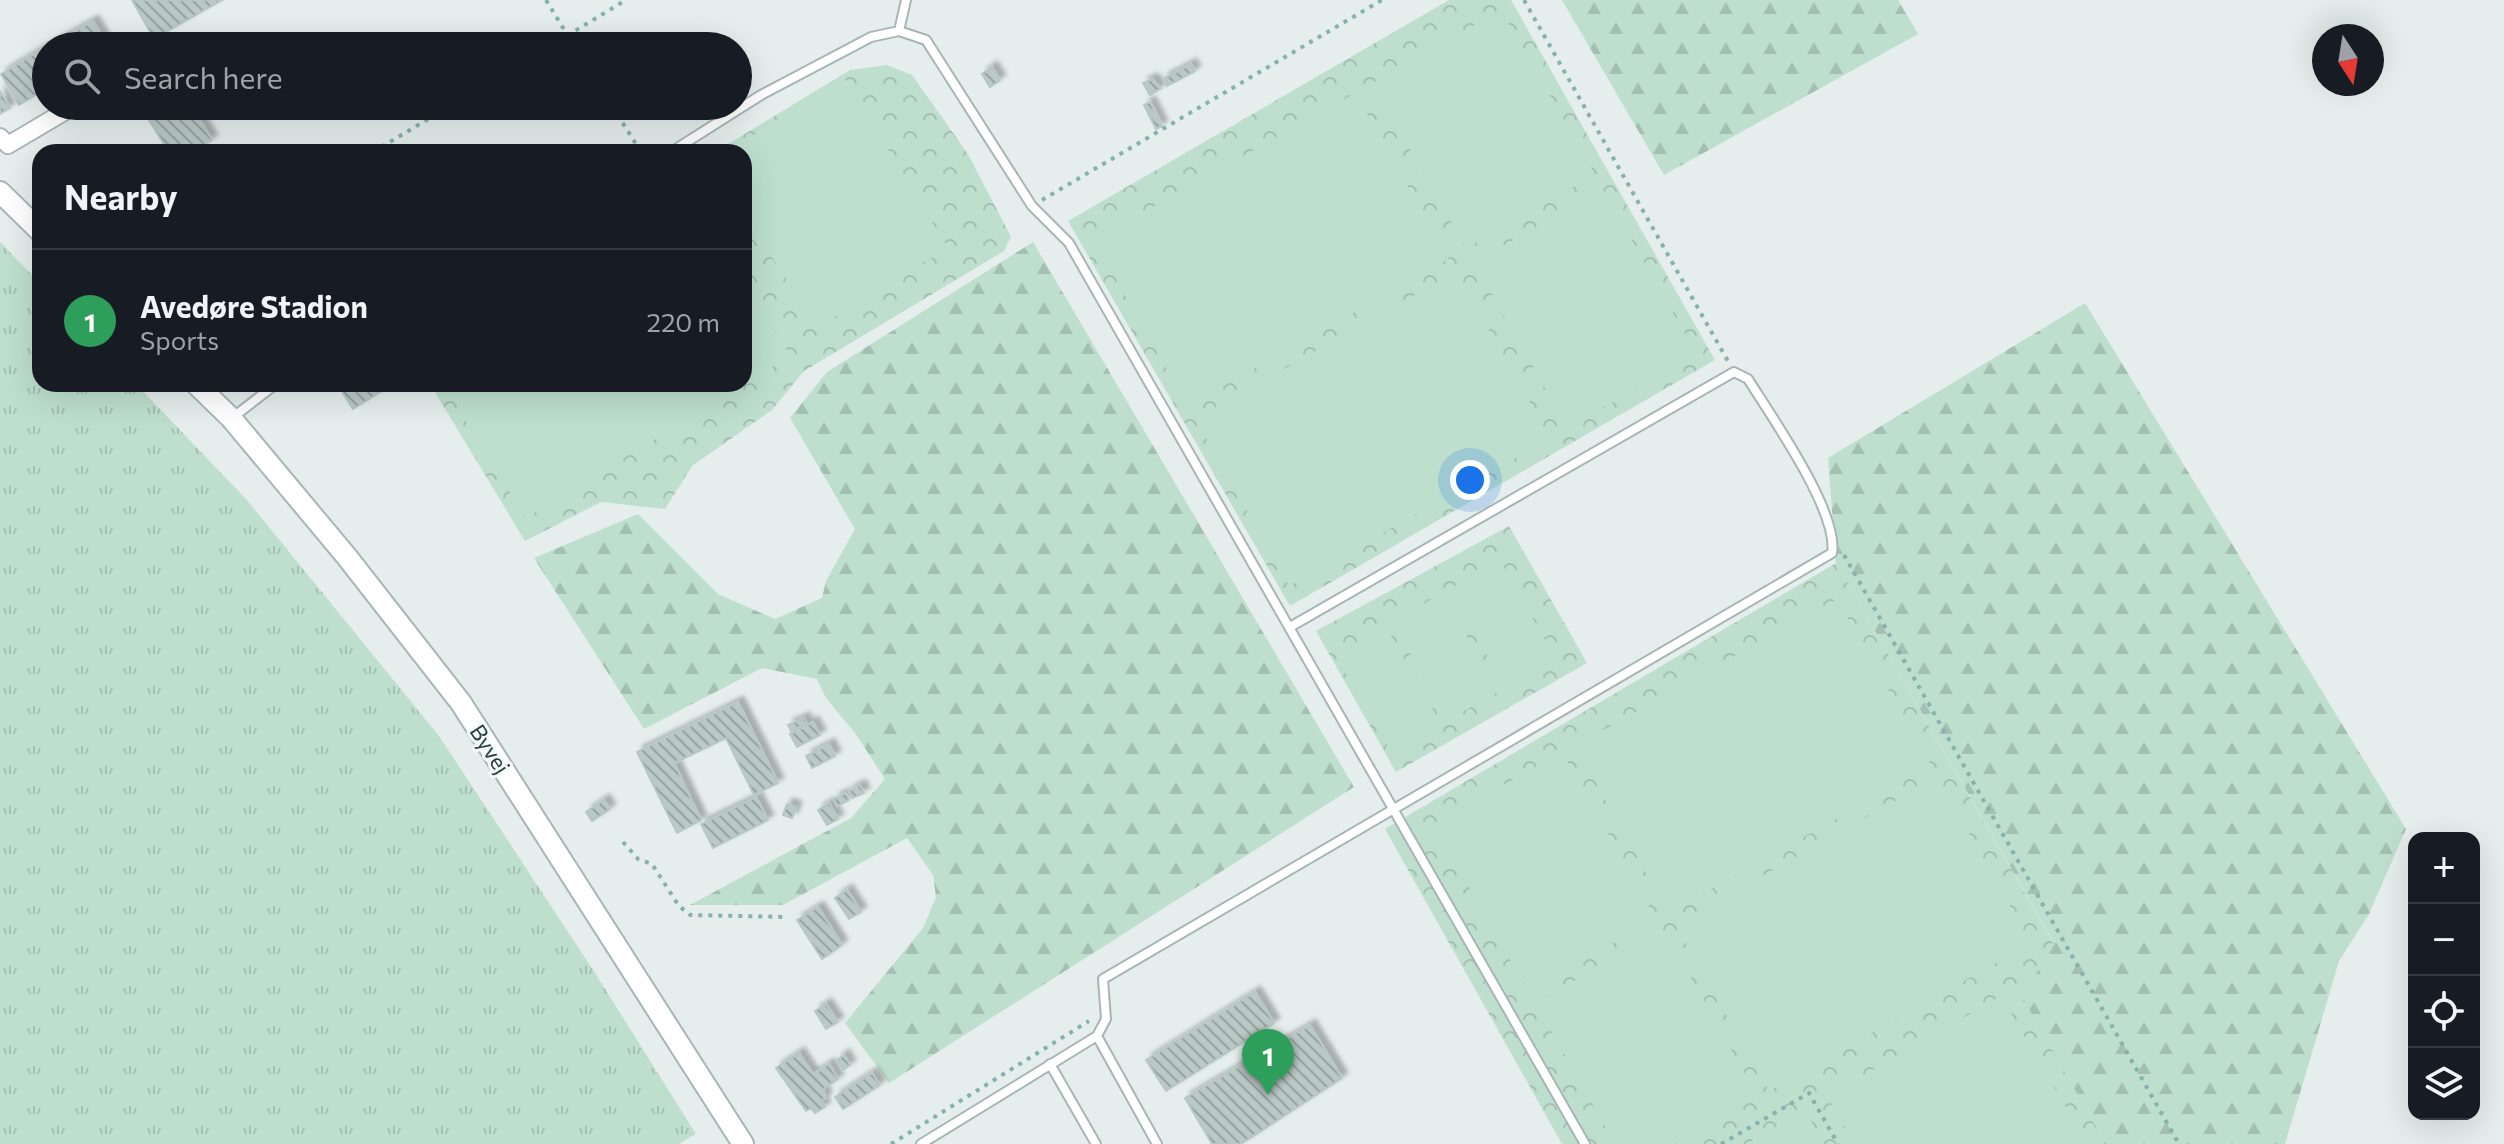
<!DOCTYPE html>
<meta charset="utf-8">
<style>
:root{--surface:#171b24;--page:#20242c;--text:#f1f3f6;--muted:#9ea1a6;--line:#363941;--accent:#7c3aed}
body{margin:0;font-family:Commissioner,sans-serif;background:var(--page);color:var(--text)}
.controls{position:absolute;right:24px;bottom:24px;display:grid;overflow:hidden;border-radius:16px;box-shadow:0 8px 32px #0002}
.controls button{width:72px;height:72px;display:grid;place-items:center;padding:0;border:0;border-bottom:2px solid var(--line);background:var(--surface);color:var(--text);font:40px sans-serif}
.compass{position:absolute;left:2312px;top:24px;width:72px;height:72px;border-radius:50%;background:var(--surface);box-shadow:0 8px 32px #0002;rotate:168deg}
.you{position:absolute;left:1470px;top:480px;width:28px;height:28px;margin:-20px;border:6px solid #fff;border-radius:50%;background:#1a73e8;box-shadow:0 0 0 12px #1a73e833}
.badge{display:grid;place-items:center;width:52px;height:52px;border-radius:50%;background:var(--accent);color:#fff;font-size:26px;font-weight:700}
.pin{position:absolute;translate:-50% -66px;filter:drop-shadow(0 2px 4px #0008)}
.pin::after{content:'';position:absolute;top:42px;width:28px;height:24px;background:inherit;clip-path:polygon(0 0,100% 0,50% 100%)}
.list{margin:0;padding:0;list-style:none}
h2{display:flex;justify-content:space-between;align-items:center;height:104px;margin:0;padding:0 32px;font-size:34px}
h2 small{font-size:26px;font-weight:400;color:var(--muted)}
.list li{display:grid;grid-template-columns:52px 1fr auto;gap:24px;align-items:center;box-sizing:border-box;height:144px;padding:0 32px;border-top:2px solid var(--line)}
.list b{display:block;font-size:30px;white-space:nowrap}
.list p{margin:0;font-size:26px;white-space:nowrap;color:var(--muted)}
.list em{font-size:26px;font-style:normal;color:var(--muted)}
.icon{flex:none;width:44px;height:44px;fill:none;stroke:currentColor;stroke-width:2;stroke-linecap:round;stroke-linejoin:round}
.map{position:relative;flex:none;width:2504px;height:1144px;overflow:hidden}
.search{position:absolute;background:var(--surface);box-shadow:0 8px 32px #0002;left:32px;top:32px;width:720px;height:88px;display:flex;align-items:center;gap:20px;box-sizing:border-box;padding:0 28px;border-radius:44px;color:var(--muted);font-size:30px}
.panel{position:absolute;background:var(--surface);box-shadow:0 8px 32px #0002;left:32px;top:144px;width:720px;height:248px;border-radius:24px}
.map>svg:first-child{display:block}
</style>
<div class="map">
<svg width="2504" height="1144" viewBox="0 0 2504 1144">
<defs>
<pattern id="grass-tufts" width="24" height="20" patternUnits="userSpaceOnUse" patternTransform="scale(2)"><rect width="24" height="20" fill="#bedfce"/><path d="M3 7l-1-3M5 7V3M7 7l1-3M15 17l-1-3M17 17v-4M19 17l1-3" fill="none" stroke="#a3c0b2"/></pattern>
<pattern id="forest-firs" width="22" height="20" patternUnits="userSpaceOnUse" patternTransform="scale(2)"><rect width="22" height="20" fill="#bedfce"/><path d="M5 1l3.5 6h-7zM16 11l3.5 6h-7z" fill="#a3c0b2"/></pattern>
<pattern id="park-crowns" width="20" height="18" patternUnits="userSpaceOnUse" patternTransform="scale(2)"><rect width="20" height="18" fill="#bedfce"/><path d="M2 6a3 3 0 1 1 6 0M12 15a3 3 0 1 1 6 0" fill="none" stroke="#a3c0b2"/></pattern>
<pattern id="building-back-hatch" width="6" height="6" patternUnits="userSpaceOnUse" patternTransform="scale(2)"><rect width="6" height="6" fill="#bac9c6"/><path d="M-1 5l2 2M0 0l6 6M5-1l2 2" fill="none" stroke="#97a5a2"/></pattern>
<filter id="shadow"><feDropShadow dx="5.5" dy="-5.5" stdDeviation="2" flood-color="#0004"/></filter>
</defs>
<rect width="100%" height="100%" fill="#e5eeec"/>
<path fill="url(#grass-tufts)" d="M0,242L40,283V384H136L246,499L439,736L595,973L696,1134L679,1144H0Z"/>
<path fill="url(#forest-firs)" d="M1562,0H1898L1918,34L1664,175Z
M1033,242L1354,787L889,1083L845,1023L923,928L936,897L933,875L907,838L783,905H690L851,818L885,779L855,733L826,698L817,679L762,668L644,729L534,558L638,514L718,594L775,619L822,598L826,581L855,529L790,418L827,372Z
M2085,303L2406,829L2369,914L2339,961L2285,1144H2106L2021,997L2054,943L1836,563L1828,458Z"/>
<path fill="url(#park-crowns)" d="M1449,0H1511L1715,360L1290,606L1068,221Z
M887,65L912,75L968,154L1011,237L1004,251L804,371L772,410L692,466L665,509L601,502L525,541L430,384H744V152H715L850,70Z
M1509,526L1587,663L1396,772L1316,631Z
M1836,563L2054,944L2022,997L2106,1144H1562L1385,829Z"/>
<path fill="#bedfce" d="M1501,10L1595,175L1466,248L1372,83Z
M845,79L948,248L816,328L744,212V152H726Z
M1355,93L1449,259L1188,406L1094,240Z
M1603,190L1697,355L1567,428L1474,262Z
M1456,272L1550,438L1289,586L1195,419Z
M744,281L790,356L526,518L443,384H744Z
M1500,561L1556,659L1505,687L1449,589Z
M1442,593L1498,692L1448,720L1392,622Z
M1837,599L1931,765L1669,913L1575,746Z
M1386,627L1442,725L1392,754L1336,656Z
M1562,752L1656,919L1528,991L1434,824Z
M1937,777L2031,943L1769,1091L1676,925Z
M1664,930L1758,1097L1675,1144H1615L1535,1003Z
M2001,996L2087,1144H1854L1827,1096Z
M1805,1110L1824,1144H1746Z"/>
<path fill="url(#building-back-hatch)" stroke="#b7c8c4" stroke-width="2" filter="url(#shadow)" d="M132,0H222L154,39Z
M93,21L108,46H49Z
M46,47V89L19,105L1,74Z
M1191,64L1195,71L1167,86L1163,79Z
M992,67L1000,80L990,87L982,74Z
M1152,79L1161,88L1150,95L1143,83Z
M0,91L10,108L0,114Z
M1150,102L1162,126L1156,129L1144,105Z
M140,106H191L212,140L193,152H169Z
M343,384H393L353,409L339,387Z
M738,702L778,783L754,795L726,738L674,763L701,820L677,833L637,752Z
M804,718L807,724L791,731L788,725Z
M813,722L820,735L797,747L790,734Z
M829,744L835,756L812,768L806,756Z
M860,785L864,793L852,798L849,791Z
M846,793L849,800L837,806L834,799Z
M756,797L768,820L713,848L701,824Z
M604,800L610,809L592,821L586,812Z
M829,803L838,819L827,825L818,810Z
M787,804L796,807L792,818L783,815Z
M847,890L861,912L849,919L835,898Z
M818,907L842,945L822,959L797,920Z
M1255,992L1274,1023L1166,1091L1146,1060Z
M826,1004L838,1022L826,1029L815,1011Z
M1310,1025L1342,1078L1241,1144H1212L1185,1098Z
M799,1053L812,1073L814,1074L829,1064L838,1079L823,1089L826,1098L821,1101L825,1107L815,1113L811,1108L806,1111L776,1068Z
M844,1055L850,1065L843,1070L837,1060Z
M872,1073L880,1085L843,1109L835,1097Z"/>
<g fill="none" stroke-linecap="round" stroke-linejoin="round">
<defs>
<path id="service" d="M899,31L906,0
M671,152L761,95L871,37L899,31L926,40L1032,206L1069,243L1585,1144
M232,418L276,384
M1097,1036L1106,1019L1103,979L1832,553C1839,512 1771,416 1748,379L1734,372L1290,627
M1050,1064L1096,1144
M921,1144L1097,1036L1157,1144"/>
<path id="minor" d="M0,137L8,145L74,106"/>
<path id="tertiary" d="M0,192L40,231
M196,384L231,418L347,557L461,703L743,1144"/>
</defs>
<use href="#service" stroke="#a7b6b5" stroke-width="12"/>
<use href="#minor" stroke="#a7b6b5" stroke-width="20"/>
<use href="#tertiary" stroke="#a7b6b5" stroke-width="24"/>
<path stroke="#85b1ae" stroke-width="4" stroke-dasharray="4 6" stroke-linecap="butt" d="M546,0L574,46
M1524,0L1729,363
M550,46L626,0
M612,106L641,152
M373,152L450,106
M1042,200L1382,0
M1844,555L2179,1144
M623,842L638,859L652,864L679,906L690,915L788,917
M891,1144L1089,1021
M1721,1144L1809,1093L1838,1144"/>
<use href="#service" stroke="#fff" stroke-width="8"/>
<use href="#minor" stroke="#fff" stroke-width="16"/>
<use href="#tertiary" stroke="#fff" stroke-width="20"/>
</g>
<g text-anchor="middle" stroke-width="6" stroke-linejoin="round" paint-order="stroke">
<g font-size="22" fill="#24403f" stroke="#f5faf9">
<text transform="translate(490 749) rotate(57)" y="8">Byvej</text>
</g>
</g>
</svg>
<div class="controls">
<button>+</button>
<button>−</button>
<button><svg class="icon" aria-label="locate" viewBox="0 0 24 24"><circle cx="12" cy="12" r="6"/><path d="M12 2v4M12 18v4M2 12h4M18 12h4"/></svg></button>
<button><svg class="icon" aria-label="layers" viewBox="0 0 24 24"><path d="M12 4l9 5-9 5-9-5zM3 14l9 5 9-5"/></svg></button>
</div>
<svg class="compass" viewBox="-18 -18 36 36"><path d="M0-13l5 13h-10z" fill="#e53935"/><path d="M0 13l5-13h-10z" fill="#9ea1a6"/></svg>
<div class="you"></div>
<div class="pin badge" style="left:1268px;top:1095px;background:#2e9e5b">1</div>
<div class="search"><svg class="icon" aria-label="search" viewBox="0 0 24 24"><circle cx="10" cy="10" r="6"/><path d="M15 15l6 6"/></svg>Search here</div>
<section class="panel">
<h2>Nearby<small></small></h2>
<ul class="list">
<li><span class="badge" style="background:#2e9e5b">1</span><div><b>Avedøre Stadion</b><p>Sports</p></div><em>220 m</em></li>
</ul>
</section>
</div>
